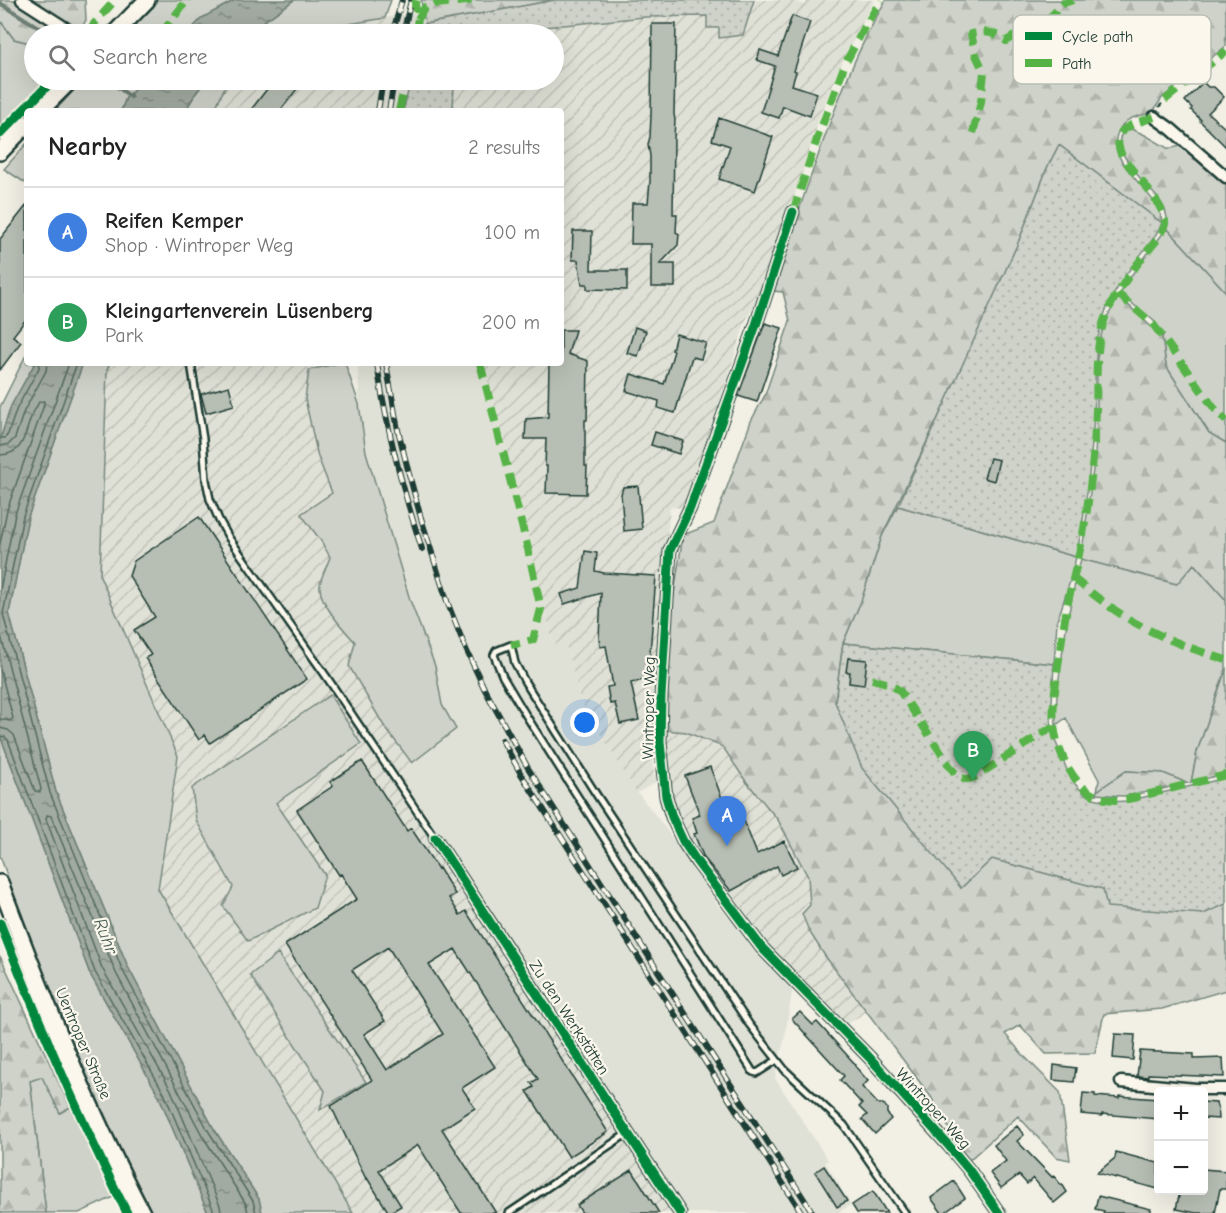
<!DOCTYPE html>
<meta charset="utf-8">
<style>
:root{--surface:#fff;--page:#f2f2f2;--text:#222;--muted:#767676;--line:#e0e0e0;--accent:#1f3d34}
body{margin:0;font-family:"Comic Neue",sans-serif;background:var(--page);color:var(--text)}
.controls{position:absolute;right:18px;bottom:18px;display:grid;overflow:hidden;border-radius:6px;box-shadow:0 6px 24px #0002}
.controls button{width:54px;height:54px;display:grid;place-items:center;padding:0;border:0;border-bottom:2px solid var(--line);background:var(--surface);color:var(--text);font:30px sans-serif}
.you{position:absolute;left:585px;top:723px;width:21px;height:21px;margin:-15px;border:4px solid #fff;border-radius:50%;background:#1a73e8;box-shadow:0 0 0 9px #1a73e833}
.badge{display:grid;place-items:center;width:39px;height:39px;border-radius:50%;background:var(--accent);color:#fff;font-size:20px;font-weight:700}
.pin{position:absolute;translate:-50% -50px;filter:drop-shadow(0 2px 3px #0008)}
.pin::after{content:'';position:absolute;top:32px;width:21px;height:18px;background:inherit;clip-path:polygon(0 0,100% 0,50% 100%)}
.list{margin:0;padding:0;list-style:none}
h2{display:flex;justify-content:space-between;align-items:center;height:78px;margin:0;padding:0 24px;font-size:26px}
h2 small{font-size:20px;font-weight:400;color:var(--muted)}
.list li{display:grid;grid-template-columns:39px 1fr auto;gap:18px;align-items:center;box-sizing:border-box;height:90px;padding:0 24px;border-top:2px solid var(--line)}
.list b{display:block;font-size:22px;white-space:nowrap}
.list p{margin:0;font-size:20px;white-space:nowrap;color:var(--muted)}
.list em{font-size:20px;font-style:normal;color:var(--muted)}
.icon{flex:none;width:33px;height:33px;fill:none;stroke:currentColor;stroke-width:2;stroke-linecap:round;stroke-linejoin:round}
.map{position:relative;flex:none;width:1226px;height:1213px;overflow:hidden}
.search{position:absolute;background:var(--surface);box-shadow:0 6px 24px #0002;left:24px;top:24px;width:540px;height:66px;display:flex;align-items:center;gap:15px;box-sizing:border-box;padding:0 21px;border-radius:33px;color:var(--muted);font-size:22px}
.panel{position:absolute;background:var(--surface);box-shadow:0 6px 24px #0002;left:24px;top:108px;width:540px;height:258px;border-radius:6px}
.map>svg:first-child{display:block}
</style>
<div class="map">
<svg width="1226" height="1213" viewBox="0 0 1226 1213">
<defs>
<pattern id="industrial-furrows" width="10" height="10" patternUnits="userSpaceOnUse" patternTransform="scale(1.5)"><rect width="10" height="10" fill="#e0e1d6"/><path d="M-1 1l2-2M0 10L10 0M9 11l2-2" fill="none" stroke="#c0c2b8"/></pattern>
<pattern id="forest-firs" width="22" height="20" patternUnits="userSpaceOnUse" patternTransform="scale(1.5)"><rect width="22" height="20" fill="#cfd2c8"/><path d="M5 1l3.5 6h-7zM16 11l3.5 6h-7z" fill="#b1b5ac"/></pattern>
<pattern id="garden-dots" width="8" height="8" patternUnits="userSpaceOnUse" patternTransform="scale(1.5)"><rect width="8" height="8" fill="#cfd2c8"/><path d="M2 2h.1M6 6h.1" fill="none" stroke="#b1b5ac" stroke-width="1.8" stroke-linecap="round"/></pattern>
<pattern id="water-ripples" width="26" height="14" patternUnits="userSpaceOnUse" patternTransform="scale(1.5)"><rect width="26" height="14" fill="#a2aba1"/><path d="M2 4q2-2 4 0t4 0M15 11q2-2 4 0t4 0" fill="none" stroke="#838c84"/></pattern>
</defs>
<rect width="100%" height="100%" fill="#f2f0e5"/>
<filter id="ink" filterUnits="userSpaceOnUse"><feTurbulence type="fractalNoise" baseFrequency=".0167" numOctaves="2"/><feDisplacementMap in="SourceGraphic" scale="12" xChannelSelector="R" yChannelSelector="G"/><feConvolveMatrix kernelMatrix="1 2 1 2 8 2 1 2 1" color-interpolation-filters="sRGB"/></filter>
<g filter="url(#ink)">
<path fill="#e0e1d6" d="M418,12L425,24L422,34H383L385,18Z
M376,80H411L403,111H371Z
M358,363H483L524,519L553,645L565,641L581,702L637,792L664,826L720,908L793,986L785,1036L775,1078L828,1160L825,1162L851,1205L840,1211V1213H684L442,841L401,774L412,763L456,729L442,705L435,666L410,600L366,452L359,404Z"/>
<path fill="url(#industrial-furrows)" d="M754,0H789L806,5L807,0H874L839,69L819,119L805,165L759,297L746,320L723,392L690,503L684,508L670,507L652,705V763L656,782L637,793L581,702L565,642L553,645L524,519L483,363H561V111H453L454,80H554V34H473L645,17L708,16V28H719V38L743,35Z
M385,18L383,34H316L337,26Z
M228,80H376L371,111H214Z
M110,363H340L309,371L305,399L318,457L332,493L301,515L321,541L330,557L320,586L323,598L338,623L355,642L349,666L384,726L412,763L401,774L442,841L684,1213H353L158,889L178,756L100,576L107,370Z
M665,730L686,732L723,747L745,780L778,820L808,877L810,905L809,931L825,956L868,1011L847,1024L770,945L694,853L679,820L670,790Z"/>
<path fill="#cfd2c8" stroke="#77887e" stroke-width="1.5" d="M149,0H235L202,18L187,34H121Z
M294,0H391L385,18L337,26L316,34H246Z
M0,21L14,39L34,44V80H49L0,130Z
M83,80H144L126,98L121,111H55Z
M206,80H228L214,111H185L196,93Z
M27,143V184L4,169Z
M1167,228L1226,292V443L1209,433L1166,366L1162,337L1164,334L1153,320L1120,294L1133,273Z
M27,353V363H35L11,406L0,440V407Z
M83,363H110L107,370L100,576L178,756L158,889L353,1213H262L259,1199L214,1129L128,967L56,792L9,613L28,517Z
M340,363H345L359,404L366,452L410,600L435,666L442,705L456,729L412,763L384,726L349,666L355,642C344,630 318,602 320,585C321,576 327,566 330,557L321,541L301,514L332,493L318,457L305,399L309,370Z
M898,506L1076,557L1071,578L1057,622L1054,664L843,643L861,601L882,536Z
M1081,559L1176,584L1194,564L1226,600V669L1197,752L1191,783H1187L1163,773L1126,771L1097,791L1099,780L1066,718L1056,725C1055,704 1058,684 1061,664C1065,628 1072,594 1081,559Z
M330,695L361,744L276,803L325,875L315,908L248,941L223,906L233,887L196,820L192,788Z
M0,735L90,974L159,1096L208,1213H152L105,1120L61,1020L0,856Z
M278,954L366,1082L320,1110L325,1091L250,975Z
M42,1076L60,1113L70,1107L94,1158L114,1197L79,1213H46L30,1081Z"/>
<path fill="url(#forest-firs)" stroke="#77887e" stroke-width="1.5" d="M0,0H85L86,20L78,34H34V44L14,39L0,20Z
M421,0H555L425,24Z
M886,0H1226V46L1162,98L1152,113C1137,116 1125,117 1118,132C1103,163 1162,193 1162,223L1059,145L1048,166L1018,243L964,363L882,536L861,601L843,643L835,702L961,888L992,859L1103,889L1203,914L1226,904V990L1162,1009L1104,1014L1095,1053L1046,1054L1020,1025L1005,1034L1023,1055L1060,1092L1070,1160L1056,1157L1018,1116L968,1161L931,1097L825,956L809,931L802,914L810,905L808,877L778,820L745,780L723,747L686,732L665,730L670,620L683,535L714,523L751,421L765,395L790,321L783,292L773,291C786,245 802,201 818,156C837,102 857,49 886,0Z
M1129,128L1145,135L1169,149L1183,145L1226,183V292L1167,228C1168,219 1166,209 1160,201C1150,187 1099,142 1129,128Z
M1119,296L1162,337L1166,366L1209,433L1226,443V600L1194,564L1177,584L1081,559L1095,455L1097,413V359L1100,340L1105,321Z
M1226,669V773L1191,783L1197,752Z
M1126,771L1163,773L1187,783L1154,791L1123,796L1096,794L1097,791Z
M0,956L70,1107L60,1113L42,1077L30,1081L46,1213H0Z"/>
<path fill="url(#garden-dots)" stroke="#77887e" stroke-width="1.5" d="M555,0H754L743,35L719,38V28H707V16L645,17L473,34H422L425,24Z
M411,80H454L453,111H403Z
M1059,145L1162,223C1156,238 1145,248 1136,261C1123,278 1109,299 1102,321C1093,352 1096,384 1094,416C1091,464 1086,511 1076,557L898,506L1018,243L1048,166Z
M843,643L1054,664L1051,720L1053,735L1069,775L1075,784L1085,794L1094,798L1110,802L1127,801L1226,778V904L1203,914L1107,907L1103,889L992,859L961,888L862,768L835,702Z"/>
<path fill="url(#water-ripples)" stroke="#6e7f75" stroke-width="1.5" d="M235,0H294L246,34H187L202,18Z
M144,80H206L196,93L185,111H121L126,98Z
M35,363H83L28,517L9,613L56,792L128,967L214,1129L259,1199L262,1213H208L159,1096L90,974L0,735V440L11,406Z"/>
<g fill="none" stroke-linecap="round" stroke-linejoin="round">
<path stroke="#536960" stroke-width="1.5" d="M77,363L23,516L3,614L50,793L122,969L209,1132L253,1201L256,1213
M0,438H5L8,434L17,408L39,368V363
M0,446L9,444L15,438L24,411L46,371L47,363
M0,455C25,454 24,434 32,415C34,411 37,406 39,402L44,401V405L7,510L0,544
M0,590L15,514L69,363
M0,632L41,789L40,792L35,791L14,735L8,730L0,728
M0,669L13,718L10,721L0,719
M0,736L5,737L8,740L95,972L164,1093L213,1209V1213
M221,1213L220,1206L171,1090L102,968L46,819L47,815L51,816L116,973L202,1135L246,1204L248,1213"/>
<path stroke="#6e7f75" stroke-width="4" d="M0,3L49,34
M108,80L131,97"/>
</g>
<path fill="#b7beb3" stroke="#1f3d34" stroke-width="1.5" fill-rule="evenodd" d="M792,16L810,22L794,71L796,72L792,85L817,93L810,116L783,106L779,118L761,112L775,66L757,60L760,50L778,56Z
M652,24H676L674,114L675,120L674,138L673,214H677L676,232L679,234L678,245L660,264H675V287H651V244H631L632,203H648L650,181V156L648,144L650,137L651,115Z
M274,80H285L297,89L280,111H250Z
M1203,82L1208,87H1214L1224,97L1208,113L1226,129V147L1200,121L1201,120L1191,110L1192,108L1185,101Z
M719,118L773,137L755,191L719,179L730,146L712,140Z
M27,205V318L13,336L21,342L0,370V239Z
M573,231H592L591,270H627V290L587,289V284H582L578,260H572Z
M765,323L782,328L757,402L738,396Z
M635,327L646,331L638,356L627,353Z
M561,330H575L568,354L588,361L587,420H585V466H587L586,494L546,493L547,466H545L546,439H525L526,419L548,417L549,363H561Z
M676,334L706,343L701,359L692,357L675,413L658,408L659,401L626,391L631,374L664,384L674,351L672,350Z
M229,386L234,405L206,413L201,394Z
M655,432L683,441L679,454L651,445Z
M990,458L999,460L994,481L984,478Z
M638,486L642,529L624,531L621,494L623,487Z
M199,517L307,679L210,743L205,735L199,740L145,658L151,655L134,630L155,617L129,576L134,561Z
M585,551L597,553L595,571L604,573L656,576L648,679L631,683L639,720L620,724L615,703L610,704L607,687L613,686L606,646L600,647L599,638L601,593L564,604L561,594L580,588Z
M848,658L867,660L864,685L849,683L850,672H846Z
M362,761L407,831L411,828L438,869L439,868L455,894L449,898L460,915L466,911L608,1132L569,1157L527,1091L534,1087L531,1083L538,1079L455,949L429,965L495,1067L462,1088L475,1108L442,1129L496,1213H461L418,1145L379,1170L401,1206L389,1213L367,1178L366,1179L331,1106L372,1080L285,945L357,899L341,874L339,875L297,810L333,786L330,782ZM388,947L443,1034L387,1070L364,1034L385,1021L352,970Z
M710,767L727,811L738,806L757,854L784,841L797,867L781,875L777,866L731,891L704,858L694,834L697,833L692,818L700,815L685,776Z
M800,1012L813,1025L817,1022L856,1065L855,1066L868,1081L862,1087L878,1104H883L887,1108V1113L891,1119L875,1134L862,1119L867,1115L859,1107L862,1104L840,1080L844,1076L792,1019Z
M1115,1034L1135,1035L1133,1060L1113,1058Z
M1140,1051L1194,1054V1059L1223,1058L1224,1077L1148,1074V1077L1137,1076Z
M1054,1065L1076,1068L1074,1082L1053,1080Z
M1083,1093L1095,1094V1096L1119,1098V1096L1158,1099V1119L1102,1114V1116L1081,1114Z
M1203,1102L1216,1103L1217,1107H1218L1219,1119L1203,1118Z
M1017,1126L1024,1135L1017,1141L1052,1177L1054,1176L1061,1185L1062,1184L1067,1192L1054,1203L1033,1178L1027,1184L1019,1175L1001,1188L990,1173L1006,1161L994,1145Z
M1116,1152L1158,1163V1189L1097,1173L1115,1158Z
M824,1166L847,1201L837,1207L815,1172Z
M1203,1169L1226,1171V1189H1220L1215,1213H1196L1176,1209L1180,1191H1203Z
M632,1170L659,1213H582L577,1205Z
M954,1181L965,1198L944,1213H942L931,1198Z
M873,1191L887,1213H857L852,1205Z
M1098,1196L1151,1209V1213H1103L1104,1211L1095,1209Z"/>
<g fill="none" stroke-linecap="round" stroke-linejoin="round">
<defs>
<path id="service" d="M191,363L203,439L206,480L210,499L219,520L229,538L326,676L435,838
M777,1060L757,1073L753,1072L527,717L503,677L494,655L496,651L511,645L515,663L525,682L596,794L749,1024L785,1070L844,1125L905,1213
M509,1213L628,1133"/>
<path id="minor" d="M22,0L75,34
M1154,117L1171,129L1226,177
M793,212L756,325L690,508L670,550L661,697L660,742L666,797L672,817L683,841L697,862L762,948L869,1057L949,1146L969,1170L999,1213
M435,838L680,1213
M1121,1082L1196,1089H1226"/>
<path id="secondary" d="M114,34L147,0
M40,111L71,80
M0,152L27,124
M0,883C42,995 87,1107 142,1213"/>
</defs>
<use href="#service" stroke="#1f3d34" stroke-width="10"/>
<use href="#minor" stroke="#1f3d34" stroke-width="15"/>
<use href="#secondary" stroke="#1f3d34" stroke-width="20"/>
<path stroke="#1f3d34" stroke-width="2" stroke-dasharray="4.5 4.5" stroke-linecap="butt" d="M1159,107L1165,100"/>
<use href="#service" stroke="#fbf7ec" stroke-width="5"/>
<use href="#minor" stroke="#fbf7ec" stroke-width="10"/>
<use href="#secondary" stroke="#fbf7ec" stroke-width="15"/>
<defs>
<path id="rail" d="M392,34L402,0
M403,34L411,0
M378,111L383,80
M389,111L394,80
M377,363C386,427 402,488 422,549
M386,363L398,430L409,474L421,518L448,604L465,647L484,688L528,768L813,1213
M502,740L521,774L802,1213"/>
</defs>
<use href="#rail" stroke="#1f3d34" stroke-width="6"/>
<use href="#rail" stroke="#fbf7ec" stroke-width="4" stroke-dasharray="11" stroke-linecap="butt"/>
<path stroke="#55b346" stroke-width="8" stroke-dasharray="15 8" stroke-linecap="butt" d="M418,19L425,7L435,4L477,0
M89,34L94,24L115,0
M161,34L187,0
M415,34L418,19L415,4L416,0
M1165,100L1226,51
M399,111L406,80
M1154,117C1132,125 1109,127 1122,156C1132,172 1167,206 1165,224C1163,236 1152,245 1145,254C1130,274 1110,300 1103,324C1095,352 1097,381 1096,410C1095,435 1093,462 1090,487C1087,510 1084,532 1079,554C1075,572 1070,590 1067,608C1063,627 1061,647 1058,666C1056,685 1052,706 1054,725C1056,750 1075,791 1101,798C1112,801 1123,800 1133,798L1226,775
M973,133L981,102L984,72L976,55L971,34C989,31 991,31 1006,41L1051,16L1064,3L1073,0
M793,212L817,139L845,64L864,28L881,0
M1118,294L1153,324L1214,408L1226,421
M480,363L528,549L541,609L533,640L511,645
M1073,578C1096,597 1120,616 1147,629C1172,642 1199,651 1226,660
M872,679L890,684L900,691L951,768C958,777 963,782 975,777L1054,726"/>
<defs>
<path id="cycleway" d="M0,134L53,80
M793,212L756,325L690,508L670,550L661,697L660,742L666,797L672,817L683,841L697,862L762,948L869,1057L949,1146L969,1170L999,1213
M435,838L680,1213
M0,923C38,1021 79,1118 127,1213"/>
</defs>
<use href="#cycleway" stroke="#fbf7ec" stroke-width="13"/>
<use href="#cycleway" stroke="#00873e" stroke-width="9"/>
</g>
</g>
<g text-anchor="middle" stroke-width="4.5" stroke-linejoin="round" paint-order="stroke">
<g font-size="16" fill="#1f3d34" stroke="#fbf7ec">
<text transform="translate(648 708) rotate(-89)" y="6">Wintroper Weg</text>
<text transform="translate(570 1017) rotate(57)" y="6">Zu den Werkstätten</text>
<text transform="translate(84 1043) rotate(67)" y="6">Uentroper Straße</text>
<text transform="translate(934 1108) rotate(48)" y="6">Wintroper Weg</text>
</g>
<g font-size="18" font-style="italic" fill="#465e55" stroke="#fbf7ec">
<text transform="translate(106 936) rotate(69)" y="6">Ruhr</text>
</g>
</g>
<rect x="1013" y="15" width="198" height="69" rx="9" fill="#fbf7ec" stroke="#b9bfb5" stroke-width="1.5"/>
<rect x="1025" y="32" width="27" height="8" fill="#00873e"/>
<rect x="1025" y="59" width="27" height="8" fill="#55b346"/>
<g font-size="16" fill="#1f3d34">
<text x="1062" y="42">Cycle path</text>
<text x="1062" y="69">Path</text>
</g>
</svg>
<div class="controls">
<button>+</button>
<button>−</button>
</div>
<div class="you"></div>
<div class="pin badge" style="left:727px;top:846px;background:#3f7fe0">A</div>
<div class="pin badge" style="left:973px;top:781px;background:#2e9e5b">B</div>
<div class="search"><svg class="icon" aria-label="search" viewBox="0 0 24 24"><circle cx="10" cy="10" r="6"/><path d="M15 15l6 6"/></svg>Search here</div>
<section class="panel">
<h2>Nearby<small>2 results</small></h2>
<ul class="list">
<li><span class="badge" style="background:#3f7fe0">A</span><div><b>Reifen Kemper</b><p>Shop · Wintroper Weg</p></div><em>100 m</em></li>
<li><span class="badge" style="background:#2e9e5b">B</span><div><b>Kleingartenverein Lüsenberg</b><p>Park</p></div><em>200 m</em></li>
</ul>
</section>
</div>
